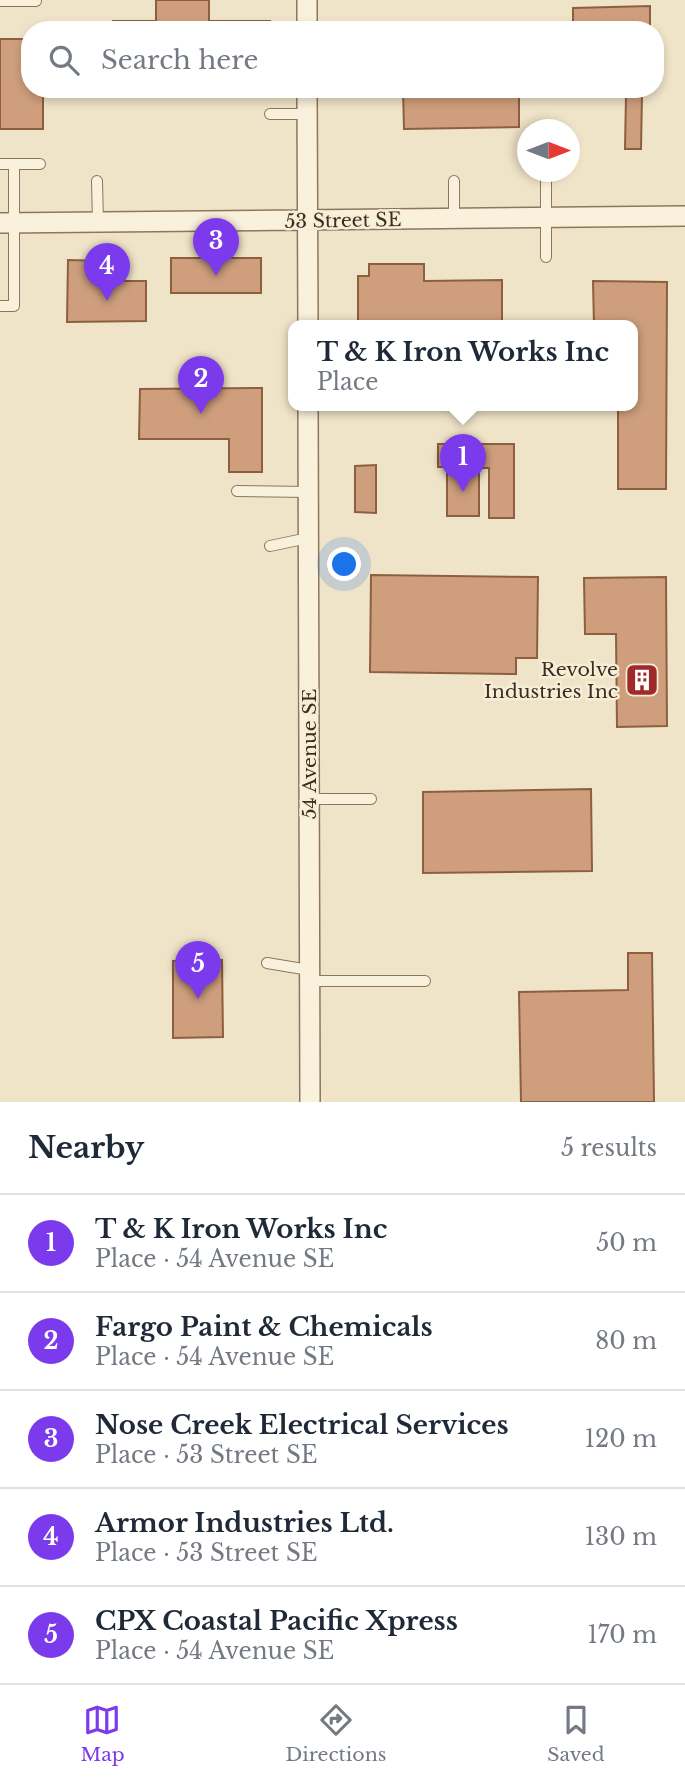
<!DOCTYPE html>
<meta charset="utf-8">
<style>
:root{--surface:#fff;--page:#f6f6f7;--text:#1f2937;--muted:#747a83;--line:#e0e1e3;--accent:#7c3aed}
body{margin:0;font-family:"Libre Baskerville",serif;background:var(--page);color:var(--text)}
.compass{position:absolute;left:517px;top:119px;width:63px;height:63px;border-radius:50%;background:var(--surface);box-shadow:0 4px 10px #0003;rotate:90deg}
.you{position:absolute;left:345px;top:565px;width:24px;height:24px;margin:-18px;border:5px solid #fff;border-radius:50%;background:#1a73e8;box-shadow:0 0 0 10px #1a73e833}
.badge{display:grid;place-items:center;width:46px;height:46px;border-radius:50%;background:var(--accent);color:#fff;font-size:23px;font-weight:700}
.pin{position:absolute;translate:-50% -58px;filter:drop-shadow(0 2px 4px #0008)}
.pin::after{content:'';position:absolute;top:37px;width:24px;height:21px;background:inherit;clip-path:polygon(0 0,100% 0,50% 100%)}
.popup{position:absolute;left:288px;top:320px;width:350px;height:91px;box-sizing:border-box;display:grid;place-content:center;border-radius:14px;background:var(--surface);filter:drop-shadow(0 2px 5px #0005);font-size:23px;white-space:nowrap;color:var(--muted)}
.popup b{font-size:26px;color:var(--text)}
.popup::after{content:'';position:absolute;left:50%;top:100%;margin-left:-14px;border:14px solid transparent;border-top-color:var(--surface)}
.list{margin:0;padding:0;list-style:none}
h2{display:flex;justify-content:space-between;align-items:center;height:91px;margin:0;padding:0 28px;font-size:30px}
h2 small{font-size:23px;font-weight:400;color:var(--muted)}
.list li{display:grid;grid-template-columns:46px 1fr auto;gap:21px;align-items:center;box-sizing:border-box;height:98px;padding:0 28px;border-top:2px solid var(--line)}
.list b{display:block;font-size:26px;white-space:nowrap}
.list p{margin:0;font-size:23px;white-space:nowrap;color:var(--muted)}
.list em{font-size:23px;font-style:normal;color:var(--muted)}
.icon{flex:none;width:38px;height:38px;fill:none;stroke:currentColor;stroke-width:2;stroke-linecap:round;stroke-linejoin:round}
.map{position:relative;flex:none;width:685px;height:1102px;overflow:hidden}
.search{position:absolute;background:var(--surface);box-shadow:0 4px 10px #0003;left:21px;right:21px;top:21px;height:77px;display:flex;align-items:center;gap:18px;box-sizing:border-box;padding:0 24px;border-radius:28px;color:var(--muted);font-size:26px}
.sheet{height:581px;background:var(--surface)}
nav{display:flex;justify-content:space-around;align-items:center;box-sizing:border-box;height:98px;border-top:2px solid var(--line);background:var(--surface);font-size:19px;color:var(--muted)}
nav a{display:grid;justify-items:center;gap:4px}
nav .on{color:var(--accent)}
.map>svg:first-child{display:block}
</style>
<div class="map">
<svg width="685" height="1102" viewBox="0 0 685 1102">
<rect width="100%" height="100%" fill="#f0e4c8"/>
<path fill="#cf9f7d" stroke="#8d5f41" stroke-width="2" d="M156,0H209V21H270L271,30H113V21H156Z
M650,6V30H573V8Z
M0,39H30V89H43V129H0Z
M403,89H519V127L404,129Z
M573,89H650L642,94L641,149H625L626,95H573Z
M171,258H261V293H171Z
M68,260L105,261L107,281H146V321L67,322Z
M369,264H424V281L502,280V326H358V276H369Z
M593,281L667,282L666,489H618V406H633V326H594Z
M262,388V472H229V439H139L140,389Z
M438,444H514V518H489V468H479V516H447V467H438Z
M376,465V513L355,512V466Z
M371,575L538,577L537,658H516V674L370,672Z
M666,577L667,726L617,727L616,634H585L584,578Z
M591,789L592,871L423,873V792Z
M628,953H652L654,1102H521L519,992L628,990Z
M222,960L223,1037L173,1038V961Z"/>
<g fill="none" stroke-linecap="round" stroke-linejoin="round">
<defs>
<path id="lane" d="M0,1H36
M270,114H307
M0,164H40
M97,181L98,223
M454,219V181
M546,257V176
M0,306H14V164
M237,491L308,492
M270,546L308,538
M309,799H371
M267,963L309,970
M309,981H425"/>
<path id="street" d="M307,0V30
M307,89L308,326
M0,223L685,216
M308,406L310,1102"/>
</defs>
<use href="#lane" stroke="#8d765c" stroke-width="12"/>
<use href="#street" stroke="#8d765c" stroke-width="22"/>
<use href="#lane" stroke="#faf1dc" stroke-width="10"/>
<use href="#street" stroke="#faf1dc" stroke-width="19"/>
</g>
<defs>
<symbol id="building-square" viewBox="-11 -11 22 22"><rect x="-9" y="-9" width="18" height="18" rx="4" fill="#9e2a2b" stroke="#f7eed8"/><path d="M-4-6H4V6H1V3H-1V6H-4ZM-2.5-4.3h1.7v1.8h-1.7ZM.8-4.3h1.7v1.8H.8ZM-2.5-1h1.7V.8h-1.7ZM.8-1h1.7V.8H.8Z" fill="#fff"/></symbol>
</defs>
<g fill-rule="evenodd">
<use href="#building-square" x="623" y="661" width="38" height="38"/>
</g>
<g text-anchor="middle" stroke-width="5" stroke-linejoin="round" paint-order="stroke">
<g font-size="19" fill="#3d2e20" stroke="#f7eed8">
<text transform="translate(343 220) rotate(-1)" y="7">53 Street SE</text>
<text transform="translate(309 754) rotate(-90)" y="7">54 Avenue SE</text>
</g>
<g font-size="19" fill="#3d2e20" stroke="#f7eed8" text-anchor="end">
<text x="618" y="676">Revolve<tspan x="618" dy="22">Industries Inc</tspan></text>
</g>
</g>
</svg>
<svg class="compass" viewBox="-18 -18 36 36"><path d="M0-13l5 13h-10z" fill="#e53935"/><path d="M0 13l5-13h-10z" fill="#747a83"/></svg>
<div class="you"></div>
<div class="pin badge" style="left:463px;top:492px">1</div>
<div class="popup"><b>T &amp; K Iron Works Inc</b>Place</div>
<div class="pin badge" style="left:201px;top:414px">2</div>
<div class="pin badge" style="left:216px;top:276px">3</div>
<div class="pin badge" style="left:107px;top:301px">4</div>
<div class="pin badge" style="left:198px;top:999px">5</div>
<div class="search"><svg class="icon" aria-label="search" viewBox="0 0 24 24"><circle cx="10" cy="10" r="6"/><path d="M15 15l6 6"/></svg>Search here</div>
</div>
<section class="sheet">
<h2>Nearby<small>5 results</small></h2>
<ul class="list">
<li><span class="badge">1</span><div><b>T &amp; K Iron Works Inc</b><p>Place · 54 Avenue SE</p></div><em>50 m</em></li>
<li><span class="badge">2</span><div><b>Fargo Paint &amp; Chemicals</b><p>Place · 54 Avenue SE</p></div><em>80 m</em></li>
<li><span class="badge">3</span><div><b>Nose Creek Electrical Services</b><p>Place · 53 Street SE</p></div><em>120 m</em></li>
<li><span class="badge">4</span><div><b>Armor Industries Ltd.</b><p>Place · 53 Street SE</p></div><em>130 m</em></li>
<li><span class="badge">5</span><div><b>CPX Coastal Pacific Xpress</b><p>Place · 54 Avenue SE</p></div><em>170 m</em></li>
</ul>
</section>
<nav>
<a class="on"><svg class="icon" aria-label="map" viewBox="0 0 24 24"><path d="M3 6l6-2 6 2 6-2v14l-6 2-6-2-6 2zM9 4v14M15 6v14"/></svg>Map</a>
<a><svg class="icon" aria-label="directions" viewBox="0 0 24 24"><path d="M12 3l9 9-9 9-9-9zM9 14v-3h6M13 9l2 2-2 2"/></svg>Directions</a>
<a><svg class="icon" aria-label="saved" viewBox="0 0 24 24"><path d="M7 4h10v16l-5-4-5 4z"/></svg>Saved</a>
</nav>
